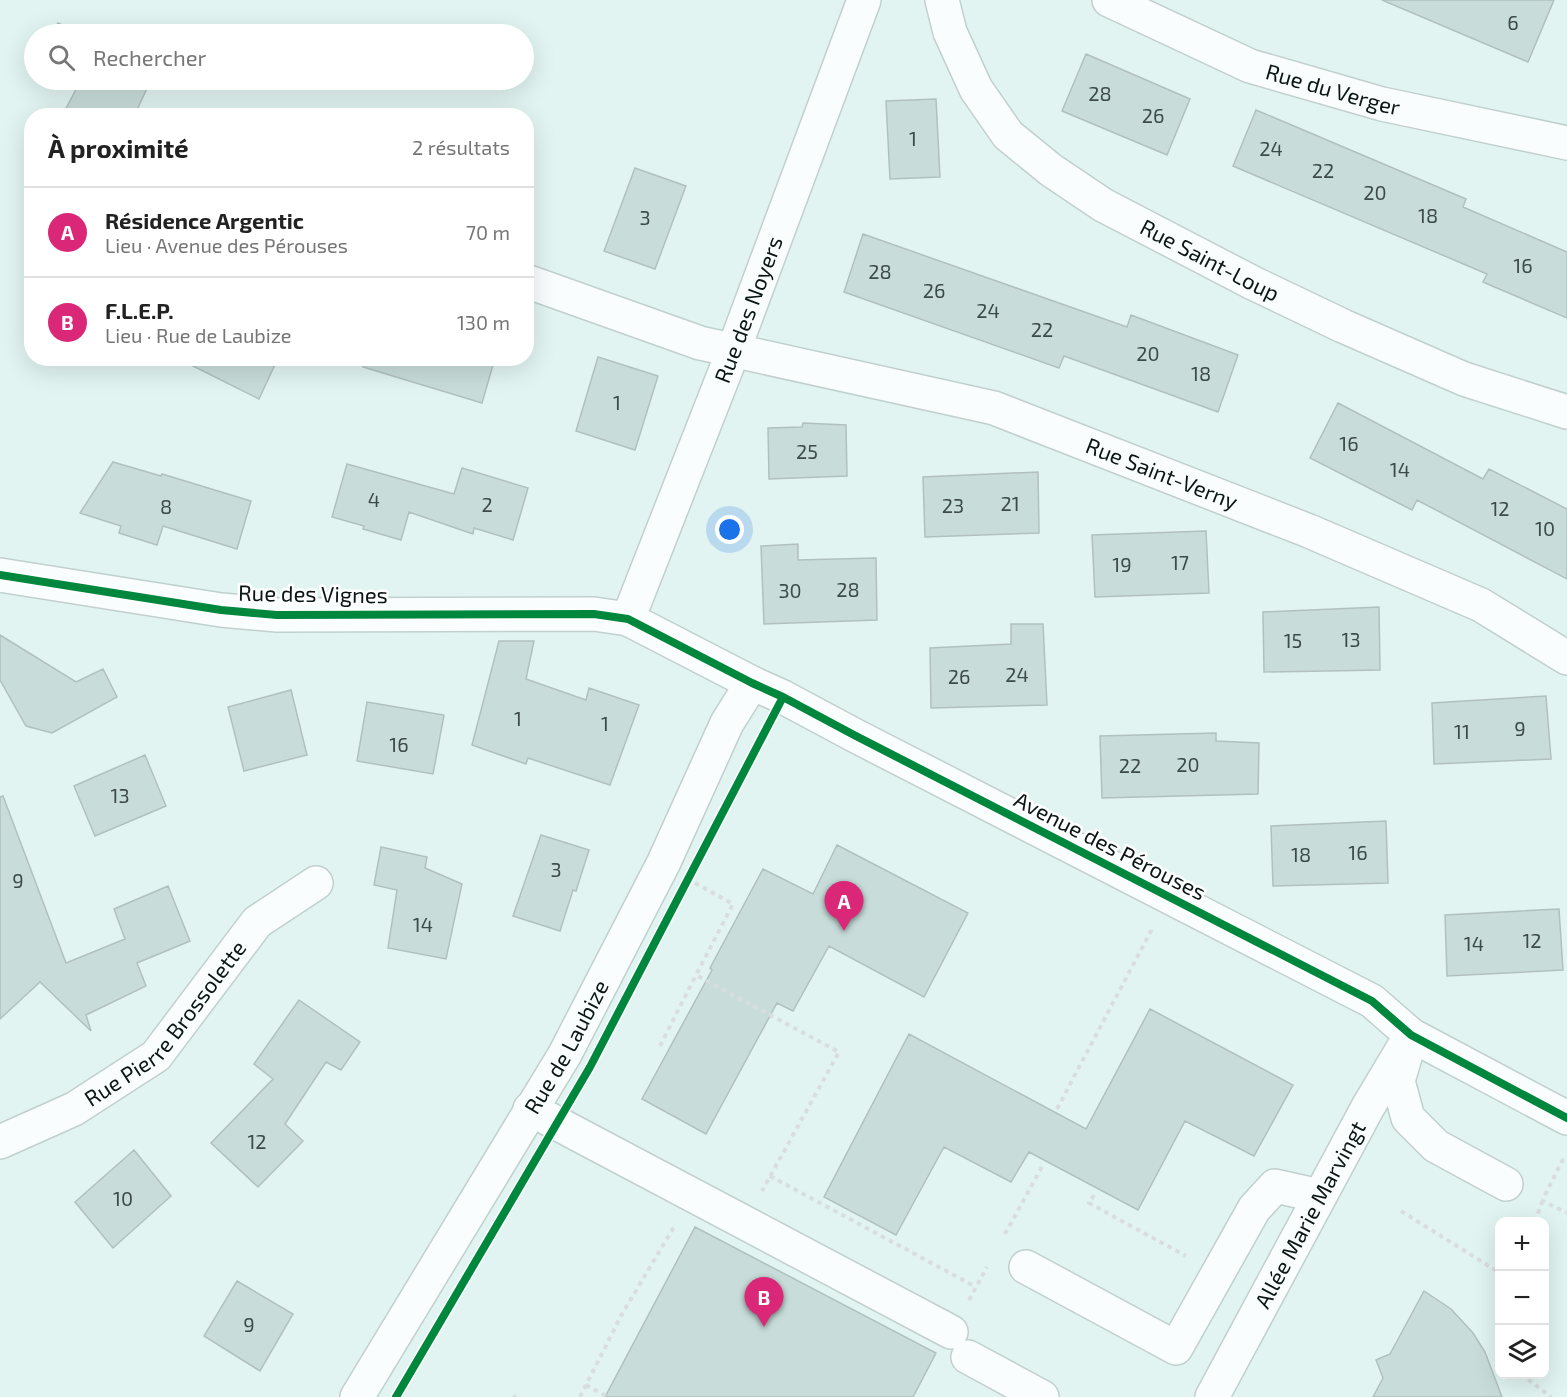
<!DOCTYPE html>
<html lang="fr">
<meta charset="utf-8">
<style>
:root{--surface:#fff;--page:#f6f6f6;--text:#222;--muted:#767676;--line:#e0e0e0;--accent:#db2777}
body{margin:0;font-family:"Exo 2",sans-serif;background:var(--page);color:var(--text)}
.controls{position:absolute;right:18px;bottom:18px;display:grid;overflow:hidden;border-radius:12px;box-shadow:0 6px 24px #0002}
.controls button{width:54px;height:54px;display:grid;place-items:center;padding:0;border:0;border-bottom:2px solid var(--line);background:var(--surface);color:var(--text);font:30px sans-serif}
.you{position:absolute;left:730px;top:530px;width:21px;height:21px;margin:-15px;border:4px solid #fff;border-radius:50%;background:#1a73e8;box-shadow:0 0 0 9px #1a73e833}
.badge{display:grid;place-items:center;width:39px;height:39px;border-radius:50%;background:var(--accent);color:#fff;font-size:20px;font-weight:700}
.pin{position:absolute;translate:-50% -50px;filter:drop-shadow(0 2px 3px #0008)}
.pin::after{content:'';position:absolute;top:32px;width:21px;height:18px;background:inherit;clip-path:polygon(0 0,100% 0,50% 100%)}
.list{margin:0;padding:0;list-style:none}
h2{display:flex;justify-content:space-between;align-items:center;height:78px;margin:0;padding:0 24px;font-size:26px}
h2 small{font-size:20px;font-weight:400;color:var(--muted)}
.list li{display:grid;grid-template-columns:39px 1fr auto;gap:18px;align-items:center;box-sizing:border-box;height:90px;padding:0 24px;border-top:2px solid var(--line)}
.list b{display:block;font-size:22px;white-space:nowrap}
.list p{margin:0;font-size:20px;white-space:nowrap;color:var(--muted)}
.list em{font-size:20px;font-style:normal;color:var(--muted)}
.icon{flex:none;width:33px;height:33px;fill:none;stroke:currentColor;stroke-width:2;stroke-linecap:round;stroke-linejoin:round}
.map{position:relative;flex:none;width:1567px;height:1397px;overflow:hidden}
.search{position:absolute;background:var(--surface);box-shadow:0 6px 24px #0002;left:24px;top:24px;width:510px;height:66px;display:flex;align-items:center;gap:15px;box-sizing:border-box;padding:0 21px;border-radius:33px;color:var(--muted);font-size:22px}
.panel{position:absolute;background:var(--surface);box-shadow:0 6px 24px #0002;left:24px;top:108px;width:510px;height:258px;border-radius:24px}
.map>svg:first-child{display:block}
</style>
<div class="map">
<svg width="1567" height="1397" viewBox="0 0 1567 1397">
<rect width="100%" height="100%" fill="#e1f4f1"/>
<path fill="#c8ddda" stroke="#b1c0be" stroke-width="1.5" d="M1382,0H1554L1528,62Z
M58,23L81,34H52Z
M1086,54L1190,99L1167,155L1062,111Z
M81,80H151L134,116H62Z
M936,99L940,177L890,179L886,101Z
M1256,110L1466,199L1463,207L1567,252V318L1483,282L1487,274L1233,166Z
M635,168L686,186L655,269L604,251Z
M863,234L1127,327L1131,315L1238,355L1218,412L1064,356L1059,368L844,292Z
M598,357L658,376L635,450L576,431Z
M177,358H278L259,399Z
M364,358H495L482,403L363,367Z
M1338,403L1483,479L1489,469L1567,509V579L1417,500L1412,510L1310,458Z
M803,423L846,425L847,476L769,479L768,428L802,427Z
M113,462L161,476L162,474L251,501L237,549L163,526L157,545L119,533L121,526L80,513Z
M347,464L454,494L462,468L528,488L513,540L474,528L473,534L409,512L401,540L363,529L364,526L332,517Z
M1038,472L1039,533L925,537L923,477Z
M1206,531L1209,593L1095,597L1092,535Z
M798,544V560L876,558L877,620L764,624L761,546Z
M1379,607L1380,670L1264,672L1263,612Z
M1011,624H1043L1047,705L931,708L930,648L1011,644Z
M0,635L76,682L103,669L117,697L52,733L26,726L0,680Z
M499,641H534L526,679L586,700L589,688L639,705L610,785L528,758L526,764L472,745Z
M291,690L307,755L244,771L228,707Z
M1546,696L1551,759L1434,764L1432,703Z
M367,702L444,715L433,774L357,761Z
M1216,733V741L1259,743L1258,794L1102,798L1100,736Z
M145,755L166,806L95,836L74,786Z
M3,796L66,963L125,939L114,909L168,886L190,941L137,963L146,986L86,1015L91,1031L40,982L0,1019V797Z
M1386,821L1388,883L1273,886L1271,826Z
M541,835L589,850L576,891L573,890L560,931L513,916Z
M837,845L968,913L924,997L829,946L793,1011L777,1003L706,1134L642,1099L712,970L710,968L763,869L813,894Z
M381,847L427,857L425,868L462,884L446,959L388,948L397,890L374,885Z
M1559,909L1563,970L1447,976L1445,915Z
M299,1000L360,1042L341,1070L326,1062L285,1124L303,1141L258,1187L211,1143L273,1079L254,1064Z
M1150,1009L1293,1085L1254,1156L1185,1121L1138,1210L1029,1152L1011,1182L944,1147L896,1235L824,1197L909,1034L1086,1129Z
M134,1150L171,1196L113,1248L75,1202Z
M695,1227L936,1353L913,1397H605Z
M237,1281L293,1314L260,1371L204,1336Z
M1424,1291L1451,1309L1473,1333L1485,1352L1502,1397H1373L1383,1378L1376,1360L1390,1354Z"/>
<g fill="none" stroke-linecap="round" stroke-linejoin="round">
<defs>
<g id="minor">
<path id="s1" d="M942,0L950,32L976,89L1008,135L1051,170L1103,205L1253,283L1343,326L1464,379L1567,412"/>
<path id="s2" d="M1109,0L1250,66L1382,104L1567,143"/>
<path id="s3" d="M526,281L700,343L994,408L1309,531L1481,605L1567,658"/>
<path d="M0,575L221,610L277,615L594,614L628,619L752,683L783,697L854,735L1372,1001L1411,1035L1567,1118"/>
<path id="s4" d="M628,619L734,349L864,0"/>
<path d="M1406,1054L1398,1081L1408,1118L1436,1146L1506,1184"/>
<path d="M530,1109L951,1332"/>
<path id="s5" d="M0,1142L74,1109L156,1056L257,922L316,883"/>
<path d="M1026,1267L1176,1348L1254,1209L1275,1186L1320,1196"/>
<path d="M968,1357L1042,1397"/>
<path id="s6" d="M357,1397L565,1054L664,862L727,723L752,683"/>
<path id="s7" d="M1212,1397L1368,1107L1411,1035"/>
</g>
</defs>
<use href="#minor" stroke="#c1d0ce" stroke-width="36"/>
<path stroke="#d8dedd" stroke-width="4" stroke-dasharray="4.5 4.5" stroke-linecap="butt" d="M695,883L733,904L696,975L839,1052L762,1191
M660,1046L696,975
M1057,1109L1152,929
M770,1176L976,1287
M1094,1195L1089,1203L1186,1256
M1545,1195L1564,1157
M1541,1200L1567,1213
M1401,1211L1500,1273
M1535,1222L1542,1202
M1005,1234L1044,1163
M969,1300L987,1267
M1521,1374L1551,1397
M586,1385L608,1397
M513,1396L516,1397
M580,1397L622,1314L674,1227"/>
<use href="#minor" stroke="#fafdfd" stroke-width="33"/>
<defs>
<path id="cycleway" d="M0,575L221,610L277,615L594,614L628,619L752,683L783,697L854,735L1372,1001L1411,1035L1567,1118
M396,1397L590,1067L783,697"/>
</defs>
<use href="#cycleway" stroke="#fff" stroke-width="11"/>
<use href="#cycleway" stroke="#00873e" stroke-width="8"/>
</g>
<g text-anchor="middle" stroke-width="5" stroke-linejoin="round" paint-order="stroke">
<g font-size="20" fill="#3c4a48">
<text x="1513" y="30">6</text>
<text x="1100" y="101">28</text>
<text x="1153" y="123">26</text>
<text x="913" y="146">1</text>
<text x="1271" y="156">24</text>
<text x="1323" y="178">22</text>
<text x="1375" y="200">20</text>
<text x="1428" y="223">18</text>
<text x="645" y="225">3</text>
<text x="1523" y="273">16</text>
<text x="880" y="279">28</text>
<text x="934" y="298">26</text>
<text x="988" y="318">24</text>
<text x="1042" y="337">22</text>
<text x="1148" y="361">20</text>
<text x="1201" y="381">18</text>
<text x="617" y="410">1</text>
<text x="1349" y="451">16</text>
<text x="807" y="459">25</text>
<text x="1400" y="477">14</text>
<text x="374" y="507">4</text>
<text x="1010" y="511">21</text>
<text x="487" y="512">2</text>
<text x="953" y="513">23</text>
<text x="166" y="514">8</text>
<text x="1500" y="516">12</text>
<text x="1545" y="536">10</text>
<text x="1180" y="570">17</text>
<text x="1122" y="572">19</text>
<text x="848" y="597">28</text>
<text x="790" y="598">30</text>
<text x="1351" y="647">13</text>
<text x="1293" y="648">15</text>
<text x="1017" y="682">24</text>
<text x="959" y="684">26</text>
<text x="518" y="726">1</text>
<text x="605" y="731">1</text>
<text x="1520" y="736">9</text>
<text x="1462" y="739">11</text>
<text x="399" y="752">16</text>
<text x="1188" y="772">20</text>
<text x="1130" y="773">22</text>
<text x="120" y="803">13</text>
<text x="1358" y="860">16</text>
<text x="1301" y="862">18</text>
<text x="556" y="877">3</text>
<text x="18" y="888">9</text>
<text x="423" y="932">14</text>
<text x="1532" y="948">12</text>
<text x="1474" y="951">14</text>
<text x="257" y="1149">12</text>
<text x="123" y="1206">10</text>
<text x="249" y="1332">9</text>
</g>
<g font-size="22" fill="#0a1615" stroke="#fff">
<text dy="8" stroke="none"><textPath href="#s2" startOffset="242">Rue du Verger</textPath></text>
<text dy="8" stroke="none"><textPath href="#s1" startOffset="390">Rue Saint-Loup</textPath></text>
<text dy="8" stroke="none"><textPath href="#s4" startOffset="332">Rue des Noyers</textPath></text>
<text dy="8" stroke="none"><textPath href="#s3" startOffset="666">Rue Saint-Verny</textPath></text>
<text transform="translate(313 594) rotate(1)" y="8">Rue des Vignes</text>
<text transform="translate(1110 846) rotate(27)" y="8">Avenue des Pérouses</text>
<text dy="8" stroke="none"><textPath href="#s5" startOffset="208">Rue Pierre Brossolette</textPath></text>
<text dy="8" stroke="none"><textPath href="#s6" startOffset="408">Rue de Laubize</textPath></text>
<text dy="8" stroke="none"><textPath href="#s7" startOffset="207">Allée Marie Marvingt</textPath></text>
</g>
</g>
</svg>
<div class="controls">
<button>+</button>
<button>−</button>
<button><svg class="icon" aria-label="layers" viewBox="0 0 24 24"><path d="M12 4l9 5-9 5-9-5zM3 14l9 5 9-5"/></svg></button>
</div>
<div class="you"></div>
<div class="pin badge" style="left:844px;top:931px">A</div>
<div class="pin badge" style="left:764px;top:1327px">B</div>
<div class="search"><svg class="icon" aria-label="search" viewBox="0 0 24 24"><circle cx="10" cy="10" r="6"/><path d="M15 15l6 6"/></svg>Rechercher</div>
<section class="panel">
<h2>À proximité<small>2 résultats</small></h2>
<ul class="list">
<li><span class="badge">A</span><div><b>Résidence Argentic</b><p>Lieu · Avenue des Pérouses</p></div><em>70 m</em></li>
<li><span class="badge">B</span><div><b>F.L.E.P.</b><p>Lieu · Rue de Laubize</p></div><em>130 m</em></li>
</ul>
</section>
</div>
